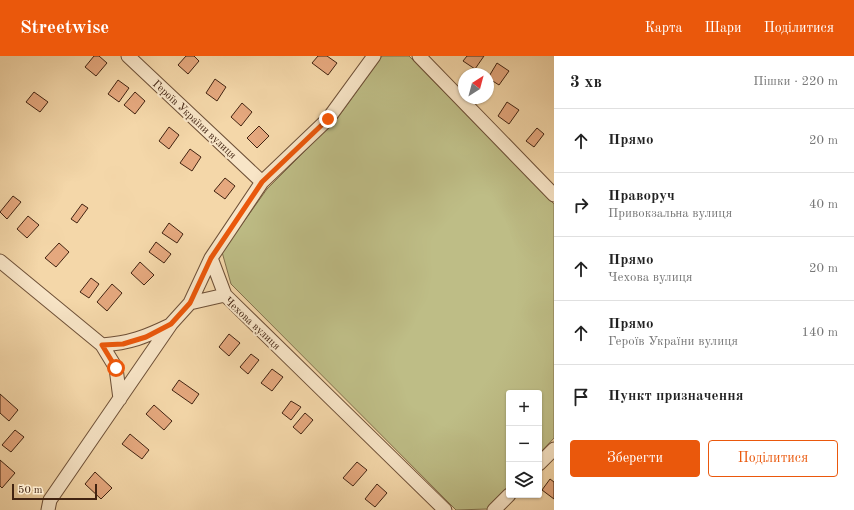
<!DOCTYPE html>
<html lang="uk">
<meta charset="utf-8">
<style>
:root{--surface:#fff;--page:#f6f6f6;--text:#222;--muted:#767676;--line:#e0e0e0;--accent:#ea580c}
body{margin:0;font-family:"Old Standard TT",serif;background:var(--page);color:var(--text)}
.controls{position:absolute;right:12px;bottom:12px;display:grid;overflow:hidden;border-radius:4px;box-shadow:0 1px 3px #0004}
.controls button{width:36px;height:36px;display:grid;place-items:center;padding:0;border:0;border-bottom:1px solid var(--line);background:var(--surface);color:var(--text);font:20px sans-serif}
.compass{position:absolute;left:458px;top:12px;width:36px;height:36px;border-radius:50%;background:var(--surface);box-shadow:0 1px 3px #0004;rotate:36deg}
.scale{position:absolute;left:12px;bottom:10px;width:85px;box-sizing:border-box;padding-left:4px;border:2px solid #412311;border-top:0;font-size:11px;line-height:14px;white-space:nowrap;color:#412311;-webkit-text-stroke:3px #f8e5c7;paint-order:stroke}
.stop{position:absolute;width:12px;height:12px;margin:-9px;border:3px solid #ea580c;border-radius:50%;background:#fff}
.stop.end{background:#ea580c;border-color:#fff;box-shadow:0 1px 4px #0008}
.list{margin:0;padding:0;list-style:none}
h2{display:flex;justify-content:space-between;align-items:center;height:52px;margin:0;padding:0 16px;font-size:17px}
h2 small{font-size:13px;font-weight:400;color:var(--muted)}
.list li{display:grid;grid-template-columns:26px 1fr auto;gap:12px;align-items:center;box-sizing:border-box;height:64px;padding:0 16px;border-top:1px solid var(--line)}
.list b{display:block;font-size:15px;white-space:nowrap}
.list p{margin:0;font-size:13px;white-space:nowrap;color:var(--muted)}
.list em{font-size:13px;font-style:normal;color:var(--muted)}
.actions{display:flex;gap:8px;padding:12px 16px}
.actions a{flex:1;padding:9px 0;border:1px solid var(--accent);border-radius:4px;text-align:center;font-size:14px;color:var(--accent)}
.actions .main{background:var(--accent);color:#fff}
.icon{flex:none;width:22px;height:22px;fill:none;stroke:currentColor;stroke-width:2;stroke-linecap:round;stroke-linejoin:round}
.map{position:relative;flex:none;width:554px;height:454px;overflow:hidden}
header{display:flex;align-items:center;gap:24px;box-sizing:border-box;height:56px;padding:0 20px;background:var(--accent);color:#fff}
header strong{font-size:19px}
nav{display:flex;gap:22px;margin-inline-start:auto;font-size:14px}
main{display:flex}
aside{flex:1;background:var(--surface)}
.map>svg:first-child{display:block}
</style>
<header>
<strong>Streetwise</strong>
<nav><a>Карта</a><a>Шари</a><a>Поділитися</a></nav>
</header>
<main>
<div class="map">
<svg width="554" height="454" viewBox="0 0 554 454">
<rect width="100%" height="100%" fill="#f4d7a9"/>
<filter id="stains"><feTurbulence type="fractalNoise" baseFrequency=".005" numOctaves="4"/><feColorMatrix values="0 0 0 0 .2 0 0 0 0 .09 0 0 0 0 .02 0 0 0 .5 -.17"/></filter>
<radialGradient id="worn" r=".72"><stop offset=".6" stop-color="#630" stop-opacity="0"/><stop offset="1" stop-color="#630" stop-opacity=".3"/></radialGradient>
<path fill="#bebd86" stroke="#80704c" d="M382,0H409L554,148V382L539,398V337H509V430L487,453L456,454L231,228L222,196L267,133L336,64Z"/>
<path fill="#e5a87e" stroke="#412311" d="M94,0H99L107,7L96,20L85,11Z
M186,0H194L199,5L188,18L178,9Z
M318,0H327L337,7L328,19L312,7Z
M467,0H484L475,13L463,5Z
M497,7L509,15L499,29L488,22Z
M215,23L226,31L217,45L206,37Z
M118,24L129,32L119,46L108,38Z
M34,36L48,46L40,56L26,46Z
M135,36L145,45L135,58L124,49Z
M507,46L519,54L509,68L498,60Z
M242,47L252,56L241,70L231,61Z
M259,70L269,80L257,92L247,82Z
M169,71L179,79L169,93L159,85Z
M537,72L544,78L534,91L526,85Z
M190,93L201,101L192,115L180,107Z
M225,122L235,130L225,143L214,135Z
M13,140L21,146L7,163L0,156Z
M82,148L88,152L77,167L71,163Z
M28,160L39,169L27,182L17,173Z
M169,167L183,178L177,187L162,177Z
M156,186L171,198L164,207L149,196Z
M59,187L69,196L56,211L45,202Z
M140,206L154,219L144,229L131,217Z
M91,222L99,228L89,242L80,236Z
M112,228L122,237L107,255L97,246Z
M229,278L240,287L229,300L219,291Z
M251,298L259,304L248,318L240,311Z
M272,313L283,321L272,335L261,327Z
M179,324L199,338L192,348L172,334Z
M0,338L18,354L9,365L0,357Z
M291,345L301,351L291,364L282,357Z
M154,349L172,365L164,374L146,358Z
M305,357L313,364L301,378L293,371Z
M15,374L24,381L11,396L2,389Z
M130,378L149,394L142,403L122,388Z
M0,404L15,417L2,432L0,430Z
M357,406L367,414L353,430L343,422Z
M95,416L112,432L101,443L85,428Z
M550,423L554,426V443L542,434Z
M377,428L387,437L375,451L365,443Z"/>
<g fill="none" stroke-linecap="round" stroke-linejoin="round">
<defs>
<path id="minor" d="M128,0L262,126
M419,0L554,139
M211,202L225,239
M0,205L102,289C130,287 145,281 170,269
M190,247L211,202L262,126L328,63L374,0
M102,289L116,312L120,343
M539,408L554,393
M48,454L50,444L171,268L190,247L225,239L445,454
M494,454L509,439"/>
</defs>
<use href="#minor" stroke="#6e5037" stroke-width="15"/>
<use href="#minor" stroke="#f8e5c7" stroke-width="13"/>
</g>
<g fill="none" stroke-linecap="round" stroke-linejoin="round">
<path stroke="#ea580c" stroke-width="5" d="M116,312L102,289L123,288L146,281L171,268L190,247L211,202L262,126L328,63"/>
</g>
<g text-anchor="middle" stroke-width="4" stroke-linejoin="round" paint-order="stroke">
<g font-size="11" fill="#412311" stroke="#f8e5c7">
<text transform="translate(195 63) rotate(43)" y="4">Героїв України вулиця</text>
<text transform="translate(253 267) rotate(43)" y="4">Чехова вулиця</text>
</g>
</g>
<rect width="100%" height="100%" filter="url(#stains)"/>
<rect width="100%" height="100%" fill="url(#worn)"/>
</svg>
<div class="controls">
<button>+</button>
<button>−</button>
<button><svg class="icon" aria-label="layers" viewBox="0 0 24 24"><path d="M12 4l9 5-9 5-9-5zM3 14l9 5 9-5"/></svg></button>
</div>
<svg class="compass" viewBox="-18 -18 36 36"><path d="M0-13l5 13h-10z" fill="#e53935"/><path d="M0 13l5-13h-10z" fill="#767676"/></svg>
<div class="scale">50 m</div>
<div class="stop" style="left:116px;top:312px"></div>
<div class="stop end" style="left:328px;top:63px"></div>
</div>
<aside>
<h2>3 хв<small>Пішки · 220 m</small></h2>
<ul class="list">
<li><svg class="icon" aria-label="ahead" viewBox="0 0 24 24"><path d="M12 20V5M6 11l6-6 6 6"/></svg><div><b>Прямо</b></div><em>20 m</em></li>
<li><svg class="icon" aria-label="right" viewBox="0 0 24 24"><path d="M7 20v-9h11M14 6l5 5-5 5"/></svg><div><b>Праворуч</b><p>Привокзальна вулиця</p></div><em>40 m</em></li>
<li><svg class="icon" aria-label="ahead" viewBox="0 0 24 24"><path d="M12 20V5M6 11l6-6 6 6"/></svg><div><b>Прямо</b><p>Чехова вулиця</p></div><em>20 m</em></li>
<li><svg class="icon" aria-label="ahead" viewBox="0 0 24 24"><path d="M12 20V5M6 11l6-6 6 6"/></svg><div><b>Прямо</b><p>Героїв України вулиця</p></div><em>140 m</em></li>
<li><svg class="icon" aria-label="arrive" viewBox="0 0 24 24"><path d="M6 21V4h12l-3 4 3 4H6"/></svg><div><b>Пункт призначення</b></div></li>
</ul>
<div class="actions"><a class="main">Зберегти</a><a>Поділитися</a></div>
</aside>
</main>
